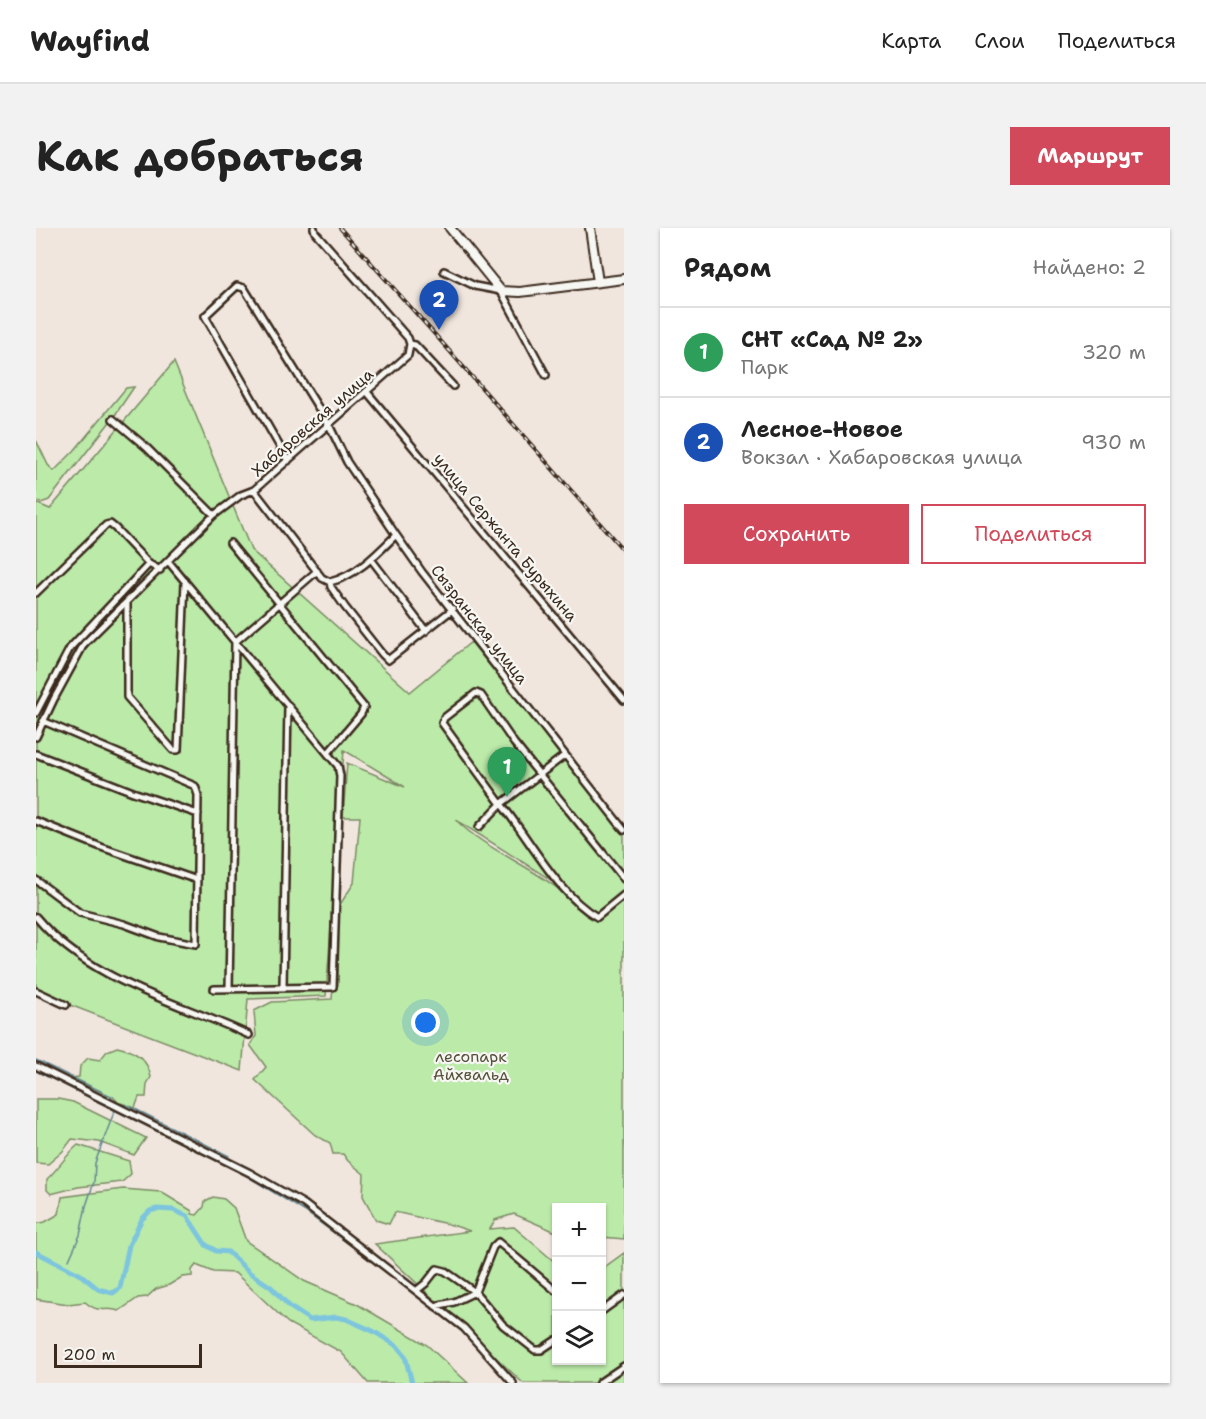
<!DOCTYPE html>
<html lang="ru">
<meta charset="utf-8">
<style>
:root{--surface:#fff;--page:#f2f2f2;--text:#222;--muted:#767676;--line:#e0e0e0;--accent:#d1495b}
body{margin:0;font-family:"Shantell Sans",sans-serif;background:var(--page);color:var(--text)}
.controls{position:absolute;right:18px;bottom:18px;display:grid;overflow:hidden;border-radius:0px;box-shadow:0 2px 4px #0004}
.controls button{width:54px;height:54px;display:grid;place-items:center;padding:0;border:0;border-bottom:2px solid var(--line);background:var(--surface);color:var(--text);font:30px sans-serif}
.scale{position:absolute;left:18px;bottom:15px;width:148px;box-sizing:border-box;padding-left:6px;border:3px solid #3b2a1e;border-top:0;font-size:16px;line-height:21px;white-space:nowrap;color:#3b2a1e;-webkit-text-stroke:4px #f6f6f2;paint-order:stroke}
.you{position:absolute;left:390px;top:795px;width:21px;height:21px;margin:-15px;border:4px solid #fff;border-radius:50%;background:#1a73e8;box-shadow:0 0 0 9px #1a73e833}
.badge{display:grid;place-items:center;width:39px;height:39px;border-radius:50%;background:var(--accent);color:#fff;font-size:20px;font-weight:700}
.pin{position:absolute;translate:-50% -50px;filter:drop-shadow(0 2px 3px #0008)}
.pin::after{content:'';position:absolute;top:32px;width:21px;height:18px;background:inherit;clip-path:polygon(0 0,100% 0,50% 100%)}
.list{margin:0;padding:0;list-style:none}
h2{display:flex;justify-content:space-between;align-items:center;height:78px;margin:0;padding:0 24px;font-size:26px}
h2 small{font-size:20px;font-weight:400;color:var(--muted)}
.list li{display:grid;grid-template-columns:39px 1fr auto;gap:18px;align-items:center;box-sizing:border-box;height:90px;padding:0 24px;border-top:2px solid var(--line)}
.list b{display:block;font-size:22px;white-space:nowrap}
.list p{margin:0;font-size:20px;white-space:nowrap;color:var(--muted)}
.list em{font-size:20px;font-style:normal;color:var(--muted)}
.actions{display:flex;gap:12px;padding:18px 24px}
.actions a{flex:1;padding:14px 0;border:2px solid var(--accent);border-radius:0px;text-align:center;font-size:21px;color:var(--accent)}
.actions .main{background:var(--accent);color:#fff}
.icon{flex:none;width:33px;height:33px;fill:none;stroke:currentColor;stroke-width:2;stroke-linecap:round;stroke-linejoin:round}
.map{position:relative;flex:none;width:588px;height:1155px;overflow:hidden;border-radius:0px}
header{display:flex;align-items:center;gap:36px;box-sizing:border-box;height:84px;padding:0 30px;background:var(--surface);border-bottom:2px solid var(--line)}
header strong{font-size:28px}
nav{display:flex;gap:33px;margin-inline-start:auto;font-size:21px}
.intro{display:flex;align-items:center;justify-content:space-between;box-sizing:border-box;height:144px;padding:0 36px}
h1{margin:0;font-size:42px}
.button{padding:15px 27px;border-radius:0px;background:var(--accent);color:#fff;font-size:21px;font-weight:700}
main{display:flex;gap:36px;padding:0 36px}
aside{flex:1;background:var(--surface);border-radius:0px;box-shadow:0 2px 4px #0004}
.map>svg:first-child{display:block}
</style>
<header>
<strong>Wayfind</strong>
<nav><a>Карта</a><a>Слои</a><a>Поделиться</a></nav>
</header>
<div class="intro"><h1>Как добраться</h1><a class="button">Маршрут</a></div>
<main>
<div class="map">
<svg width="588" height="1155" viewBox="0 0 588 1155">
<rect width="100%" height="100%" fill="#f0e6de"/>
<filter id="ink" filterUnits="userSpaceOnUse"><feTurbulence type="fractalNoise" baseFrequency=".0167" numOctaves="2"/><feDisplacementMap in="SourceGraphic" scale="12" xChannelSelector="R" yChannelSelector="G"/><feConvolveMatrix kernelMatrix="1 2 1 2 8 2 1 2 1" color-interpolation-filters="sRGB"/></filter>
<g filter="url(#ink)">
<path fill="#bbeaa9" stroke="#7b8a64" stroke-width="1.5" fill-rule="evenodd" d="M138,134L215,322L374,464L435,414L588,606V672L560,693L588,673V1011L566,1009V980H520V1004L478,986L459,992L454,1001L478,999L520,1035V1132H566V1041L588,1025V1155H487L339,1016L434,1003L416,997L359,984L353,996L340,992L327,968L328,946L312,933L307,926H297L294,915L279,907L219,852L230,839L214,817L220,808L218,783L236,774L296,771L297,759L302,757L303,678L318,655L324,589H307L311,535L369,559L308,522L290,768L212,771L206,843L0,764V275L14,281ZM420,592L520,655L560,692C545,685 534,671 521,660C489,635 449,621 420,592Z
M98,159L77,190L13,272L5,275L0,272V212L12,237L18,243L38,223L90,160Z
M81,819C99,823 111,830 115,849L111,856L110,869H103L99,880L85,875L80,879L81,873L77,869L34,850L43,849L44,838L52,830L64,832L71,823Z
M0,871H22L37,874L110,910L98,927L63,914L36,911L27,923L12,936L0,935Z
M42,917L93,933L95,946L86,954L42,959L15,966L11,962V951C23,940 30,927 42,917Z
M87,961L125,964L156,983V986L161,987L168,979L169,973L177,969L188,971L198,980L210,1013L268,1053L321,1076L391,1117L432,1155H332L305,1124L252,1095L199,1045L177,1044L160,1037L156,1042V1048L146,1049L133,1057L120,1061L111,1069L102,1070L83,1083C68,1078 65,1087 49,1074L32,1076L0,1071V996L9,994L23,986L26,969Z"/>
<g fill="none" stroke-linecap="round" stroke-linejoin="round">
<path stroke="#638791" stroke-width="1.5" d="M0,832L77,869
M0,843L209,947L268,983L325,1025
M89,876L193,928
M33,1032L44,1007L50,978L58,954L59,935L80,879"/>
<path stroke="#7dc5de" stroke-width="5" d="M0,1024L45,1047L62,1061L77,1065L84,1060L93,1017L106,991L114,983L121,981L137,982L151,988L170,1017L180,1023L192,1024L214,1045L235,1059L254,1079L274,1092L300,1089L310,1091L337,1103L361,1118L369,1128L376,1155"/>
<defs>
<path id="street" d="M408,43L439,58L465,63L510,147
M374,116L379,117L417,158
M331,164L588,472
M77,191L110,219L178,287
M252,233L169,88L201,58L208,60L293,197L311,234L360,307L386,344L588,602
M218,262L286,350L294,354C320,348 341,326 360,307
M194,315L328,479L325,486L292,525
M335,331L390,403
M132,333L302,538L304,548L297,759L178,761
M294,354L295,359L309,379L346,426L352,432L417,381
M0,365L70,297L74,296L79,300L113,336
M91,375V469L137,522H142L149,353
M0,485L34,420L113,336L124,342
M0,509L18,471L48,416L178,287L205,267L218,262L372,127L374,116L372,110L279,4L278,0
M0,526L97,564L162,586
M529,527L465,576C494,611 521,666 561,689L588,667
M0,593L65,619L161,652
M443,599L465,576L406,495L408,490L440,465L445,467L478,515L588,651
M0,652L44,685L88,696L123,709L160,716L162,567L159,558L7,493
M0,689C54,754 140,773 213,807
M247,760L252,477
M193,761L199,414L281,343
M0,763L30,777
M0,838L214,945L268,976L428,1100L477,1155
M380,1063L390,1055L401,1041L409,1043L439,1064L457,1019L462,1014L520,1063
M399,1078L418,1074L439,1064L467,1097L499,1122H505L520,1112
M566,1083L588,1067
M563,1155L588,1138"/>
<path id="secondary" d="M414,0L465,63L484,64L588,51
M554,0L562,54"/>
</defs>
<use href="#street" stroke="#3b2a1e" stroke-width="10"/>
<use href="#secondary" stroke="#3b2a1e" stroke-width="12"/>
<use href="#street" stroke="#f6f6f2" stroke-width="5"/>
<use href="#secondary" stroke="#f6f6f2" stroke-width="8"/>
<defs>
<path id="rail" d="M304,0L410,119L588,323"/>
</defs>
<use href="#rail" stroke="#3b2a1e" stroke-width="4"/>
<use href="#rail" stroke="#f6f6f2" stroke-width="1.5" stroke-dasharray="4.5" stroke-linecap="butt"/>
</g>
</g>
<g text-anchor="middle" stroke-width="4.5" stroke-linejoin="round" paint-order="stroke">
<g font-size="16" fill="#3b2a1e" stroke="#f6f6f2">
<text transform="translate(276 194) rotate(-41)" y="6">Хабаровская улица</text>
<text transform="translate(470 309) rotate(50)" y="6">улица Сержанта Бурыхина</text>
<text transform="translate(444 396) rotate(52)" y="6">Сызранская улица</text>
</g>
<g font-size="16" fill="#55503a" stroke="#f6f6f2">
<text x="435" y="834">лесопарк<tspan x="435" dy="18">Айхвальд</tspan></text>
</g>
</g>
</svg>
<div class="controls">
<button>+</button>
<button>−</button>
<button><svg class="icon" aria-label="layers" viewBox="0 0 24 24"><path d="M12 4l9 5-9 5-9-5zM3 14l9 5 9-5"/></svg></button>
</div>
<div class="scale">200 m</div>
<div class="you"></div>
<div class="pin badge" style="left:471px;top:569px;background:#2e9e5b">1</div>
<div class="pin badge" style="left:403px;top:102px;background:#1a4fb4">2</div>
</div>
<aside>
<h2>Рядом<small>Найдено: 2</small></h2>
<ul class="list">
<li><span class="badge" style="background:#2e9e5b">1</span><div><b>СНТ «Сад № 2»</b><p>Парк</p></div><em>320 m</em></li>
<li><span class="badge" style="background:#1a4fb4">2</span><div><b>Лесное-Новое</b><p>Вокзал · Хабаровская улица</p></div><em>930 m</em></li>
</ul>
<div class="actions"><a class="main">Сохранить</a><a>Поделиться</a></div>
</aside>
</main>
